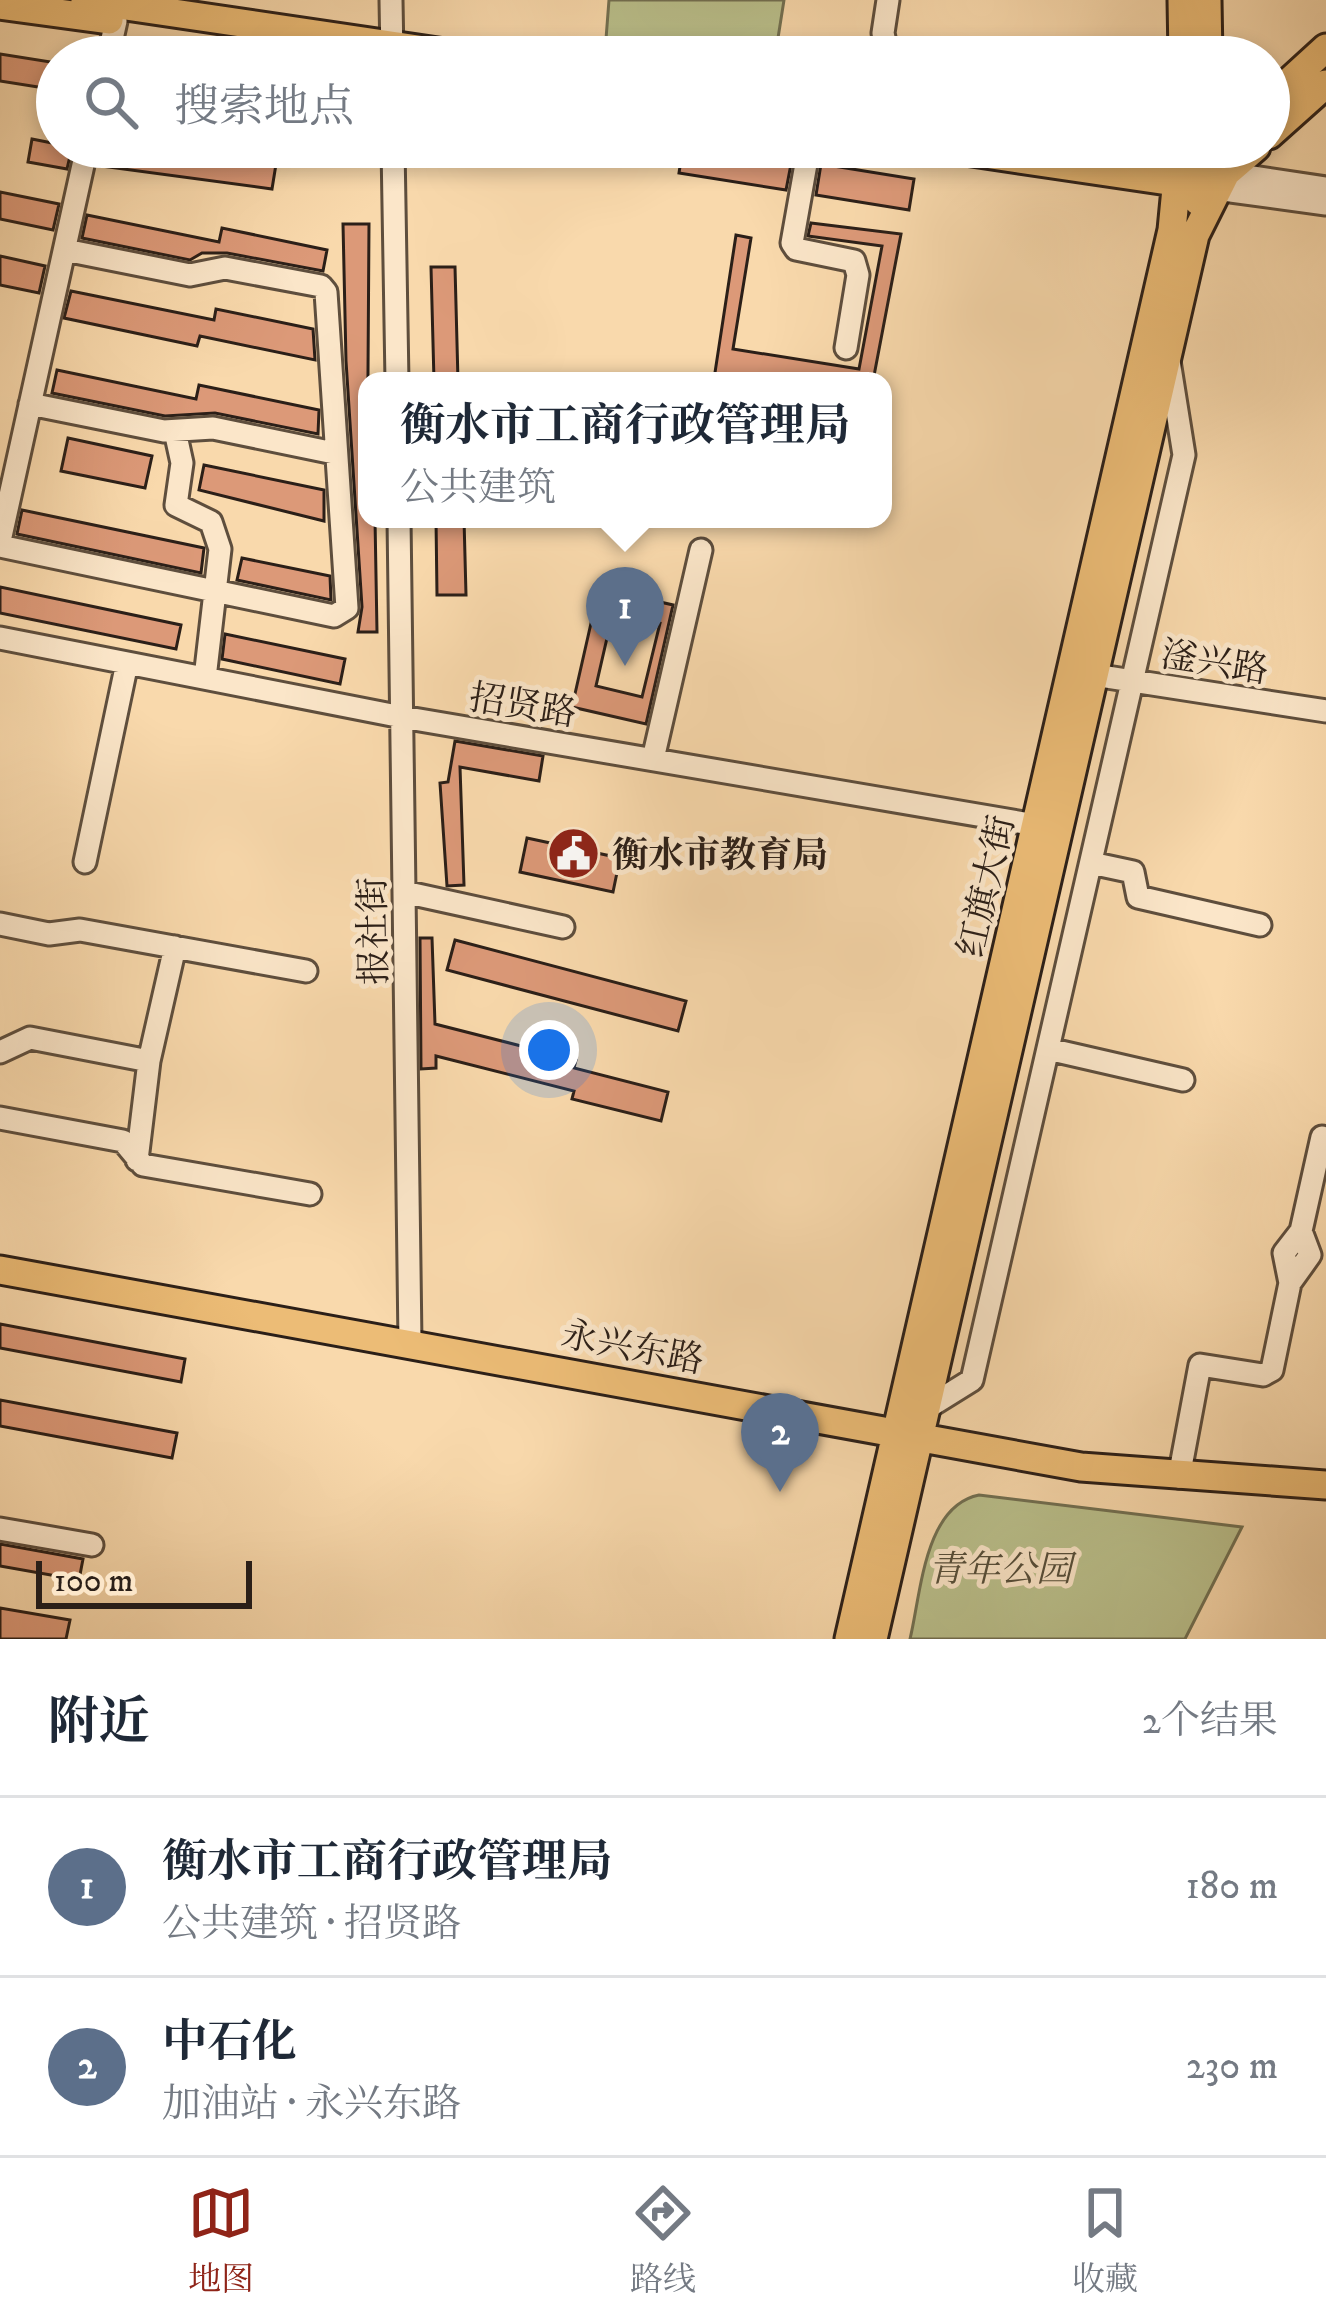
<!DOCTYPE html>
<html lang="zh">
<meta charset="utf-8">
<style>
:root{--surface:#fff;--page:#f2f2f3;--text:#1f2937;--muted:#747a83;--line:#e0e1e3;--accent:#8f2418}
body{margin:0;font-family:"IM FELL DW Pica","Noto Serif SC",serif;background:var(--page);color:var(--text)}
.scale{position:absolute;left:36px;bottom:30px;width:216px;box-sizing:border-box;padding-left:12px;border:6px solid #2b1f18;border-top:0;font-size:33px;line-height:42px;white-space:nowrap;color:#2b1f18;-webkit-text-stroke:9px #fbe6c9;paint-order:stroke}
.you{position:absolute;left:549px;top:1050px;width:42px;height:42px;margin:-30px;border:9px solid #fff;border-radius:50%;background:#1a73e8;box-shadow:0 0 0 18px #1a73e833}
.badge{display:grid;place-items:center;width:78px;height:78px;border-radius:50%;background:var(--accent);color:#fff;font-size:39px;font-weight:700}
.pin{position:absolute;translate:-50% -99px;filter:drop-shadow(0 3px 6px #0008)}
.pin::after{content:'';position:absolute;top:63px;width:42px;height:36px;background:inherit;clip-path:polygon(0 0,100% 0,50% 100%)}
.popup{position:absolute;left:358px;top:372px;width:534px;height:156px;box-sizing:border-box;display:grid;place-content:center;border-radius:24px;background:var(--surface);filter:drop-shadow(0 3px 9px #0005);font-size:39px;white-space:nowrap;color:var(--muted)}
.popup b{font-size:45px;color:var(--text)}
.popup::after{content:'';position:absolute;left:50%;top:100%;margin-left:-24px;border:24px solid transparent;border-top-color:var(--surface)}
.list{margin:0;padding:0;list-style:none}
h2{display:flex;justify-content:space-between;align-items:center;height:156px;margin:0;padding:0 48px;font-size:51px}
h2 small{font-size:39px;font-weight:400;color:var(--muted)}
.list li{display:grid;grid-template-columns:78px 1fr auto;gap:36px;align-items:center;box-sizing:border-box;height:180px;padding:0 48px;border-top:3px solid var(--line)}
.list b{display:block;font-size:45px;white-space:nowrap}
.list p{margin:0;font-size:39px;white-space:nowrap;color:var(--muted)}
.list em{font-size:39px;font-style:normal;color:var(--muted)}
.icon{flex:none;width:66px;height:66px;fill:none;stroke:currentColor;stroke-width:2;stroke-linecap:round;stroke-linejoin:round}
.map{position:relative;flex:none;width:1326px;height:1639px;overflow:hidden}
.search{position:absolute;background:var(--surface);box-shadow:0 6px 18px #0003;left:36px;right:36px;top:36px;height:132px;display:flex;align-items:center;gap:30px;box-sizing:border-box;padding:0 42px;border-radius:66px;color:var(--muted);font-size:45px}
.sheet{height:516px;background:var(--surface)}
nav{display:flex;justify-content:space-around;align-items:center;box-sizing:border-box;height:168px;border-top:3px solid var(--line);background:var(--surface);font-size:33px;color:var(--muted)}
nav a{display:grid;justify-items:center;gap:6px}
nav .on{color:var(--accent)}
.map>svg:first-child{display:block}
</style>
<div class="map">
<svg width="1326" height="1639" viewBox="0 0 1326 1639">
<rect width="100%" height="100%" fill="#f9d9ac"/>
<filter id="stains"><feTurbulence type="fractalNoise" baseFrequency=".00167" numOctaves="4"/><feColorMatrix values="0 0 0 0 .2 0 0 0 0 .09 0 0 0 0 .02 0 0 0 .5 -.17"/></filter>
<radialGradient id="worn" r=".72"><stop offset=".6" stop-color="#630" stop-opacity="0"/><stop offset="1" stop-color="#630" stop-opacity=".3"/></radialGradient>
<path fill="#bac08c" stroke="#727052" stroke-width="3" d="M609,0H784L775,57H714L606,39Z
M979,1495L1242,1527L1185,1639H910C921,1594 924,1506 979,1495Z"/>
<path fill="#dc9978" stroke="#2b1f18" stroke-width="3" fill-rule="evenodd" d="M0,54L57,63V90L0,81Z
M32,139L72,147L67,169L28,162Z
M104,147H197L277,158L272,189L101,166Z
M683,147L792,159L786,190L679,173Z
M821,164L914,179L909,210L816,195Z
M0,192L59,204L53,230L0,219Z
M87,215L219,242L222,228L327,250L323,271L227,253H202L190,260L82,238Z
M811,223L901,234L873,381L714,379L736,235L751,238L733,349L859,369L882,246L808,236Z
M343,224H369L367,519H375L377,632H358L362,607L346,361Z
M0,256L45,266L39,293L0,285Z
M431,267H455L458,381H434Z
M71,291L214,320L216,309L313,329L315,360L200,336L197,346L64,318Z
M57,370L196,399L199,385L319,410L318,434L215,413L165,416L52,393Z
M68,438L152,456L145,488L61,471Z
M204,465L324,490V521L199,490Z
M22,510L204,548L201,573L17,534Z
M436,519H464L466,595H437Z
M242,558L330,576L331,600L237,580Z
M0,587L181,625L176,649L0,613Z
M599,588L673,605L646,724L572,707ZM613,612L660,623L642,697L596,686Z
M225,634L345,659L340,684L222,659Z
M455,741L543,756L539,781L460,767L464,885L447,886L440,783L448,782Z
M527,838L620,858L613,892L520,872Z
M420,938H432L435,1024L576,1060L574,1068L668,1092L661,1121L572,1099L574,1091L436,1056V1068L421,1069Z
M455,940L686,1001L678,1031L447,970Z
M0,1324L185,1359L181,1382L0,1348Z
M0,1400L177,1433L172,1458L0,1426Z
M0,1544L83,1559L79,1580L0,1566Z
M0,1608L70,1620L66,1639H0Z"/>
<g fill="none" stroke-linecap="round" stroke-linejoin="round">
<defs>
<path id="minor" d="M391,0L392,57
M888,0L883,33L887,52L924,57
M108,57L116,21
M393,147L397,381
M809,147L792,243L796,249L854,261L858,275L846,348
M1226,173L1326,188
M1216,189L1326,204
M30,404L164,431L213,428L334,453
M175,431L182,463L176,505L211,522L220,549L205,678
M399,519L410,1342
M0,541L87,147
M0,546L334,616L347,608L326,292L321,286L225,268L190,275L65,250
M0,638L402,717L1036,825
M1094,675L1326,711
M653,759L701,550
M85,862L127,663
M1091,863L1133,872L1138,897L1260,925
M404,892L563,927
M0,924L49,934L80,930L306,971
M1048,1049L1183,1080
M0,1052L30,1038L149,1061
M0,1118L123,1141L143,1165L310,1194
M137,1160L149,1061L175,947
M1290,1283L1284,1253L1301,1231L1322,1137
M927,1408L972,1380L1184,455L1169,361
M1179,1477L1200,1365L1263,1375L1272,1370L1290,1283L1310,1255L1301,1231
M0,1529L92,1545"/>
<path id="major" d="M85,0L472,57
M1182,0L1183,57
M1207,0L1208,57
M0,5L109,20
M1269,100L1326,48
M1269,135L1326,84
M938,147L1195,185
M1198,201L1204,147
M0,1270L1081,1467L1326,1485
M849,1639L1172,230L1180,147
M873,1639L1195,235L1226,173L1256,147"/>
</defs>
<use href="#minor" stroke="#5e4e3d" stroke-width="27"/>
<use href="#major" stroke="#2b1f18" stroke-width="33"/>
<use href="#minor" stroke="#fbe6c9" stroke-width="21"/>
<use href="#major" stroke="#ecbc76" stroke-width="27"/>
</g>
<defs>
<symbol id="civic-disc" viewBox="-11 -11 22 22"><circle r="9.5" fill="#8f2418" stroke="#fbe6c9"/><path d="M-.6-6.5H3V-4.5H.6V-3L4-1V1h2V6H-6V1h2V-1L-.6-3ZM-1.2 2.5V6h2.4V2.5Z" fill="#fff"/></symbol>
</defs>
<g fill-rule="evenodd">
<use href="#civic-disc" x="544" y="824" width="59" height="59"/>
</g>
<g text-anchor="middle" stroke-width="10" stroke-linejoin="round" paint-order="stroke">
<g font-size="36" fill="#2b1f18" stroke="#fbe6c9">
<text transform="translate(1215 661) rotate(9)" y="13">滏兴路</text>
<text transform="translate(523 704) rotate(9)" y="13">招贤路</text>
<text transform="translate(985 886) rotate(-77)" y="13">红旗大街</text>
<text transform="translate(372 931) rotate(-91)" y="13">报社街</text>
<text transform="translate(633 1346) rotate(11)" y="13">永兴东路</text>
</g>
<g font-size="36" font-weight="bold" fill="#2b1f18" stroke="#fbe6c9" text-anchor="start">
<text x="612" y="867">衡水市教育局</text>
</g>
<g font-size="36" font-style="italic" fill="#564f3b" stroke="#fbe6c9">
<text x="1000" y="1581">青年公园</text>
</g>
</g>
<rect width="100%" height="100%" filter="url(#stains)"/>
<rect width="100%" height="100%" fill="url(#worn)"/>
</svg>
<div class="scale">100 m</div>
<div class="you"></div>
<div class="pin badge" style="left:625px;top:666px;background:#5c6f8a">1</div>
<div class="popup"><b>衡水市工商行政管理局</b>公共建筑</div>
<div class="pin badge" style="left:780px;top:1492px;background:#5c6f8a">2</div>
<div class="search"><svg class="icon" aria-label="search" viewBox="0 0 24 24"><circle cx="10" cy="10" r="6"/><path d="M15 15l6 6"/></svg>搜索地点</div>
</div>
<section class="sheet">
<h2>附近<small>2个结果</small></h2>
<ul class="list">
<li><span class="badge" style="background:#5c6f8a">1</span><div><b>衡水市工商行政管理局</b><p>公共建筑 · 招贤路</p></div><em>180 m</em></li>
<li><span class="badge" style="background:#5c6f8a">2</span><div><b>中石化</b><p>加油站 · 永兴东路</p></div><em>230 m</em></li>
</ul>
</section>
<nav>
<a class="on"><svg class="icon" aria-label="map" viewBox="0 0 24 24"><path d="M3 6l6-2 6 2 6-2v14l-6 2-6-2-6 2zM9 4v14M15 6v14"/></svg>地图</a>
<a><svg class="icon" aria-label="directions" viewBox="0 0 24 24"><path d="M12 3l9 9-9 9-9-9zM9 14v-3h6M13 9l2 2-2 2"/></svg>路线</a>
<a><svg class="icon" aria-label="saved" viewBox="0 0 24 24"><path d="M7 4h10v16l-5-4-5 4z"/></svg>收藏</a>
</nav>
